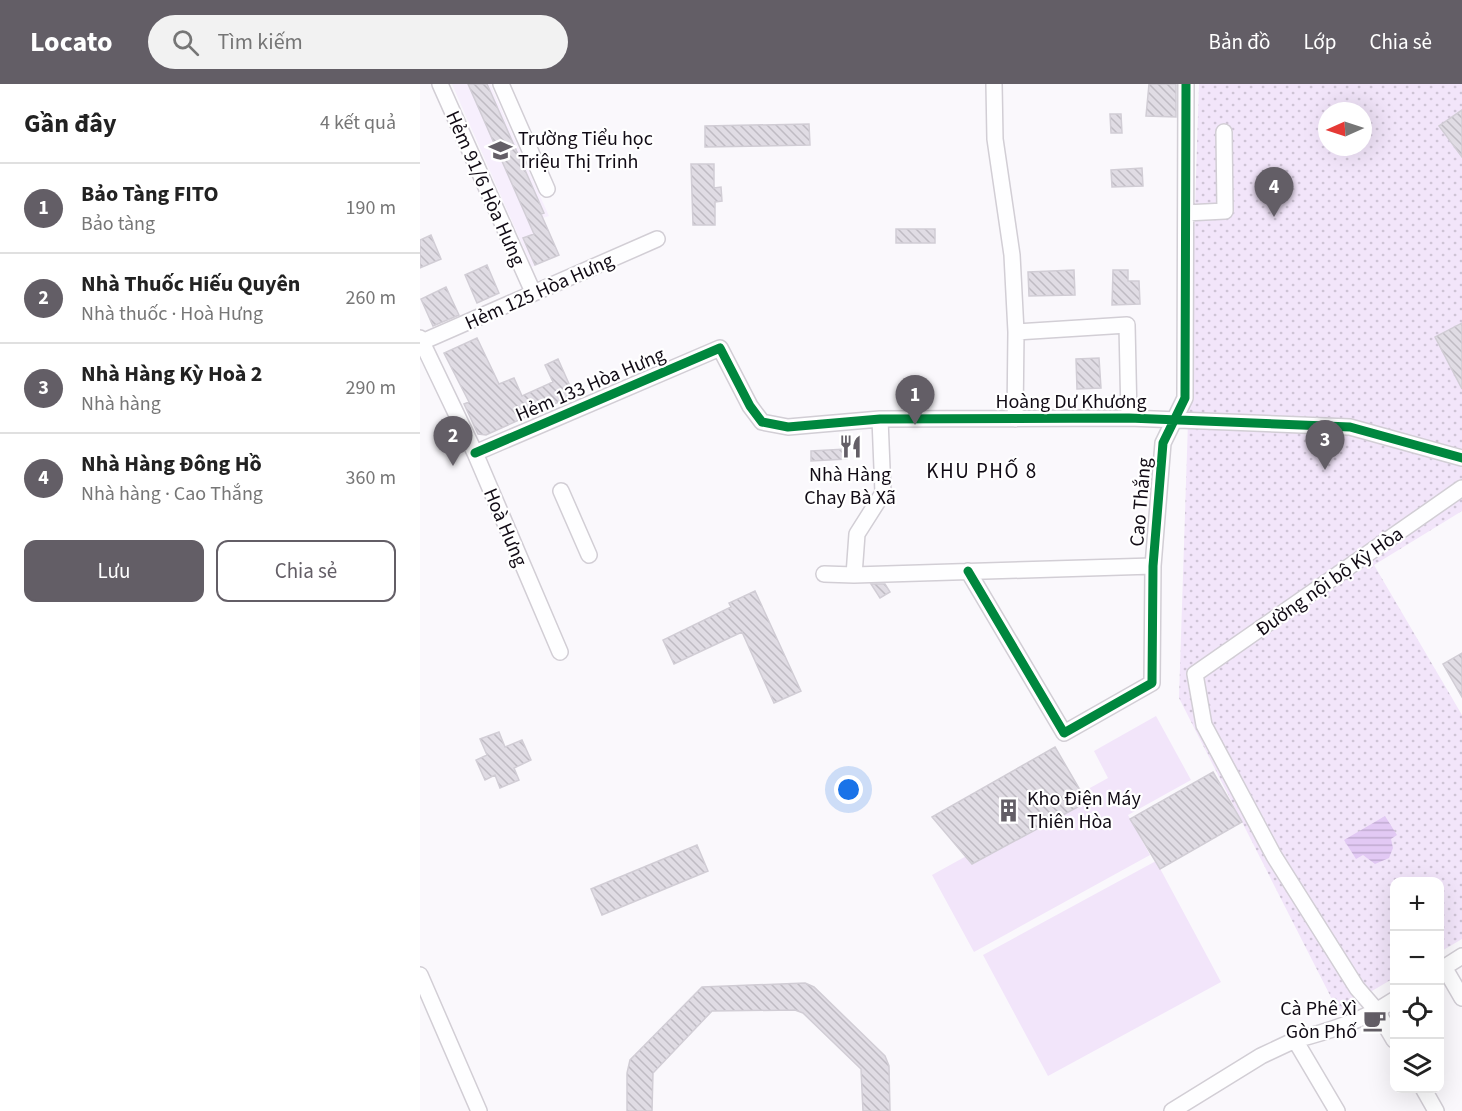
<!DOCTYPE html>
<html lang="vi">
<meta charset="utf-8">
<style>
:root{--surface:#fff;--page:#f2f2f2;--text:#222;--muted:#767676;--line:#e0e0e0;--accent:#635e66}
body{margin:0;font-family:"Source Sans 3",sans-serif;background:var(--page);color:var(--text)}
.controls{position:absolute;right:18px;bottom:18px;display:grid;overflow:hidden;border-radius:12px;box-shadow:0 6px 24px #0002}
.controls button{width:54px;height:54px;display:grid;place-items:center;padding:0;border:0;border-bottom:2px solid var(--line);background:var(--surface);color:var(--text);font:30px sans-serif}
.compass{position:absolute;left:898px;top:18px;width:54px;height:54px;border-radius:50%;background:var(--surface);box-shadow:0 6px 24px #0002;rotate:267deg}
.you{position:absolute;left:429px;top:706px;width:21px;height:21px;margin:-15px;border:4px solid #fff;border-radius:50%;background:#1a73e8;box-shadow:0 0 0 9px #1a73e833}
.badge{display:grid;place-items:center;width:39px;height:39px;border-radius:50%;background:var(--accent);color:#fff;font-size:20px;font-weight:700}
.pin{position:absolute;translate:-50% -50px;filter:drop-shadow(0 2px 3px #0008)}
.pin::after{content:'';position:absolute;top:32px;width:21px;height:18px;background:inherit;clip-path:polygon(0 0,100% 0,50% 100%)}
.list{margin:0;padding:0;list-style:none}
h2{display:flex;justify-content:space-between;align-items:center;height:78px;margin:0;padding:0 24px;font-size:26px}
h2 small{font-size:20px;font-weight:400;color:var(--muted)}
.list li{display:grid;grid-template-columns:39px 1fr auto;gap:18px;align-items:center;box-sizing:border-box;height:90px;padding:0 24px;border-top:2px solid var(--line)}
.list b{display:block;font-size:22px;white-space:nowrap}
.list p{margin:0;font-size:20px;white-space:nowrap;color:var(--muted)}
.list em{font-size:20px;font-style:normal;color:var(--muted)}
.actions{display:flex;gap:12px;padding:18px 24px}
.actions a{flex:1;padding:14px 0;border:2px solid var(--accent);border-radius:12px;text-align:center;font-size:21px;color:var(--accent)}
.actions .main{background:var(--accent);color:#fff}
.icon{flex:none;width:33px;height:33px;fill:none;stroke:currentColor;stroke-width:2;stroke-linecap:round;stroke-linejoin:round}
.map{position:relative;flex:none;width:1042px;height:1027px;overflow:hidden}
header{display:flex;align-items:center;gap:36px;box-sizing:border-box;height:84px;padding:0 30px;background:var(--accent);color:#fff}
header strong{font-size:28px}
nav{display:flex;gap:33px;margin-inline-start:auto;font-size:21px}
.search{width:420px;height:54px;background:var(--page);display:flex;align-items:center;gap:15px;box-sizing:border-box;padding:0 21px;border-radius:33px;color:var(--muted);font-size:22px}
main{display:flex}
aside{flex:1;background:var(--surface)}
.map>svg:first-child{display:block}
</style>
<header>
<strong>Locato</strong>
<div class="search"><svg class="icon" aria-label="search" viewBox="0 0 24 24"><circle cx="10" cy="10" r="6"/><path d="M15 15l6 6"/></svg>Tìm kiếm</div>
<nav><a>Bản đồ</a><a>Lớp</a><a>Chia sẻ</a></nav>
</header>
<main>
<aside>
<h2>Gần đây<small>4 kết quả</small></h2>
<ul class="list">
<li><span class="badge">1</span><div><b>Bảo Tàng FITO</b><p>Bảo tàng</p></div><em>190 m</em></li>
<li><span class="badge">2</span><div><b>Nhà Thuốc Hiếu Quyên</b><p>Nhà thuốc · Hoà Hưng</p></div><em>260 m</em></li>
<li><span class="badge">3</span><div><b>Nhà Hàng Kỳ Hoà 2</b><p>Nhà hàng</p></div><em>290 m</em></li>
<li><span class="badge">4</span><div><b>Nhà Hàng Đông Hồ</b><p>Nhà hàng · Cao Thắng</p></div><em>360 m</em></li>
</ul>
<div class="actions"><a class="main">Lưu</a><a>Chia sẻ</a></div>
</aside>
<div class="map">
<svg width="1042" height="1027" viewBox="0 0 1042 1027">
<defs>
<pattern id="green-dots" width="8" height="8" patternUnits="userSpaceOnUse" patternTransform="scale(1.5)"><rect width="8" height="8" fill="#f2e5fa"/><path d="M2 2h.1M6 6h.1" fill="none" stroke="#cec3d5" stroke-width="1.8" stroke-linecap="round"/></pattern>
<pattern id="water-rules" width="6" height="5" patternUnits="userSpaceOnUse" patternTransform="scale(1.5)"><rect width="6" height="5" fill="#e2c9f4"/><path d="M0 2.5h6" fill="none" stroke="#c1abd0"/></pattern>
<pattern id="building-back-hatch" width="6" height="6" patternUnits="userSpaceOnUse" patternTransform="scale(1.5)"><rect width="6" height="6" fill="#e0dce4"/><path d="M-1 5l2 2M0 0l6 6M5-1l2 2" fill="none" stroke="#bfbbc3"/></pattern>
</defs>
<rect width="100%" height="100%" fill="#faf8fc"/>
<path fill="#f7effd" d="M32,0H70L129,132L123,134L139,171L112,183Z"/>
<path fill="url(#green-dots)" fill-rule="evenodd" d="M779,0H1042V427L954,481L1042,631V855L1020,868V798H974V894L918,927L759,614ZM907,27H943V63H907Z"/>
<path fill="#f2e5fa" d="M736,632L771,696L708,731L730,771L554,868L512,791L688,694L674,667Z
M736,777L801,898L628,992L563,871Z"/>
<path fill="url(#water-rules)" d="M965,732L977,751L971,755L973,764L969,774L955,780L943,771L936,775L924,756Z"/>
<path fill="url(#building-back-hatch)" stroke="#d1cdd5" stroke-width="1.5" d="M48,0H67L124,129L121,130L139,171L115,181L103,154L114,150Z
M729,0H756V33L726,32Z
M1042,26V73L1019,42Z
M690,30H701L702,49H691Z
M389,40L390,61L285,63V42Z
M271,80H294V104L301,103L302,117L295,118V141H273Z
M722,84L723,102L692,103L691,86Z
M476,145H515V159H476Z
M11,151L21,175L0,184V156Z
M67,181L79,209L57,219L45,191Z
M654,186L655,211L609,212L608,188Z
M693,186H708V197H719L720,220L692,221Z
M26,203L39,231L13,242L1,215Z
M1042,239V305L1015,253Z
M57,254L79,300L94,294L102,312L133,298L125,281L138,275L154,311L66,351L58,350L44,320L49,318L24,269Z
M679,274L681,304L657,305L656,275Z
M426,365L427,375L391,377V367Z
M451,500H465L470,508L460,514Z
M335,507L381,607L354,619L322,548L254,580L243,556L311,523L309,519Z
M1042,569V613L1023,580Z
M79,648L85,663L102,656L111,676L94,684L99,696L80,704L75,691L65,696L56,676L67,671L60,655Z
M635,663L667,718L552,780L512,733Z
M793,688L822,738L740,785L710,735Z
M277,761L288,787L182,831L171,805Z
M385,899L394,903L465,972L469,982L470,1027H443L441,985L383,929L375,926L292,927L233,989L232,1027H207V989L210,976L282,903Z"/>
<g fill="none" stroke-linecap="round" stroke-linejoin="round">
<defs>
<path id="minor" d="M20,0L113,208
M81,0L127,105
M574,0L575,55L592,171L596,248L595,335
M766,129L805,127L804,48
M596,248L707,241L709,334
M0,254L55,369L140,568
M2,258L237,155
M55,369L300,264L330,322L342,338L368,343L460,335L709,334L930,343L1042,374
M141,407L169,471
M548,487L644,649L732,599L733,482L743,359L765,314L766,0
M404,490L434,491L733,482
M434,491L437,450L463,409L460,335
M1024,883L1042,914
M1020,886L1042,872
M0,891L59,1027
M875,956C910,947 944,936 974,916
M974,956L957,927L937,904L854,772L784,641L775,590L1042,404
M1003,1004L1016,1027
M752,1027L841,972L875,956L917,1027"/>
</defs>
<use href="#minor" stroke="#d2ced5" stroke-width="18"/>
<use href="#minor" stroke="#fefeff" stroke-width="15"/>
<defs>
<path id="cycleway" d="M55,369L300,264L330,322L342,338L368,343L460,335L709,334L930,343L1042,374
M548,487L644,649L732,599L733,482L743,359L765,314L766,0"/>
</defs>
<use href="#cycleway" stroke="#fff" stroke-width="13"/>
<use href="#cycleway" stroke="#00873e" stroke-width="9"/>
</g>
<defs>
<symbol id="school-bare" viewBox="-9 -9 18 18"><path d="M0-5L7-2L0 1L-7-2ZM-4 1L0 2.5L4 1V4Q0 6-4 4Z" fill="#635e66" stroke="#fff" stroke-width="2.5" paint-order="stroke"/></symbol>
<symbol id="restaurant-bare" viewBox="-9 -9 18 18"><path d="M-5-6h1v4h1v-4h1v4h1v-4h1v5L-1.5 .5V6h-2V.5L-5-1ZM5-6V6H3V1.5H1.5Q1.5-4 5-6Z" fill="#635e66" stroke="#fff" stroke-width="2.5" paint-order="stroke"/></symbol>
<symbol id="building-bare" viewBox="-9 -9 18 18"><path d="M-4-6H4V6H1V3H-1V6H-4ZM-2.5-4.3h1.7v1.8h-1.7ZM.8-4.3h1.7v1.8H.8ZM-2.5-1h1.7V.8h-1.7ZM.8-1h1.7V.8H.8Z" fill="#635e66" stroke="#fff" stroke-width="2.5" paint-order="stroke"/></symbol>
<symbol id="cafe-bare" viewBox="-9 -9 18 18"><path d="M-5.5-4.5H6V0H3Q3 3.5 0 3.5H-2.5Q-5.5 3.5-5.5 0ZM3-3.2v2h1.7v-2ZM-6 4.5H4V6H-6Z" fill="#635e66" stroke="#fff" stroke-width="2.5" paint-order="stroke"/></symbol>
</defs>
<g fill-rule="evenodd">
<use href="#school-bare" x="64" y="50" width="33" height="33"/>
<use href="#restaurant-bare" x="414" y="346" width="33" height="33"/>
<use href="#building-bare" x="572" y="710" width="33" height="33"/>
<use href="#cafe-bare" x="938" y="920" width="33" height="33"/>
</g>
<g text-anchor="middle" stroke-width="4.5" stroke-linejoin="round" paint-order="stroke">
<g font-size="20" fill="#110b15" stroke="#fff" text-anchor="start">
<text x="98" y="61">Trường Tiểu học<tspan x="98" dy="23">Triệu Thị Trinh</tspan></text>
<text x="430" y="397" text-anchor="middle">Nhà Hàng<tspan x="430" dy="23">Chay Bà Xã</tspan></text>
<text x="607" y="721">Kho Điện Máy<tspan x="607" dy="23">Thiên Hòa</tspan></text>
<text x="937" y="931" text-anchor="end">Cà Phê Xì<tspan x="937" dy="23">Gòn Phố</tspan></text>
</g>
<g font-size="20" fill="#110b15" stroke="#fff">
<text transform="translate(66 104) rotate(66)" y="7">Hẻm 91/6 Hòa Hưng</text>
<text transform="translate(119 207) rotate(-24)" y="7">Hẻm 125 Hòa Hưng</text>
<text transform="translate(170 300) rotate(-23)" y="7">Hẻm 133 Hòa Hưng</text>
<text x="651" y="324">Hoàng Dư Khương</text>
<text transform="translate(720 418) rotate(-85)" y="7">Cao Thắng</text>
<text transform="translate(86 443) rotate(67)" y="7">Hoà Hưng</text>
<text transform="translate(909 497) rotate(-35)" y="7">Đường nội bộ Kỳ Hòa</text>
</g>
<g font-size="21" letter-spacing="1.5" fill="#110b15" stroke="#fff">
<text x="562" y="394">KHU PHỐ 8</text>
</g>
</g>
</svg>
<div class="controls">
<button>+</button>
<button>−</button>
<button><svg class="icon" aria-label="locate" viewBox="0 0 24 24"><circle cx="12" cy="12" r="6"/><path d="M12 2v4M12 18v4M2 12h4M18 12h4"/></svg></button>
<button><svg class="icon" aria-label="layers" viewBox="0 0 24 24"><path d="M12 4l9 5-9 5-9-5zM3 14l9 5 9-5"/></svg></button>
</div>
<svg class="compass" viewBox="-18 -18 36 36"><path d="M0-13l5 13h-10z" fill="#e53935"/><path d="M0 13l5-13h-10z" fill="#767676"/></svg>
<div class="you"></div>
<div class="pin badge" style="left:495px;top:341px">1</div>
<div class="pin badge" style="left:33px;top:382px">2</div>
<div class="pin badge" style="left:905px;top:386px">3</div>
<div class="pin badge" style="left:854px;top:133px">4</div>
</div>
</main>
